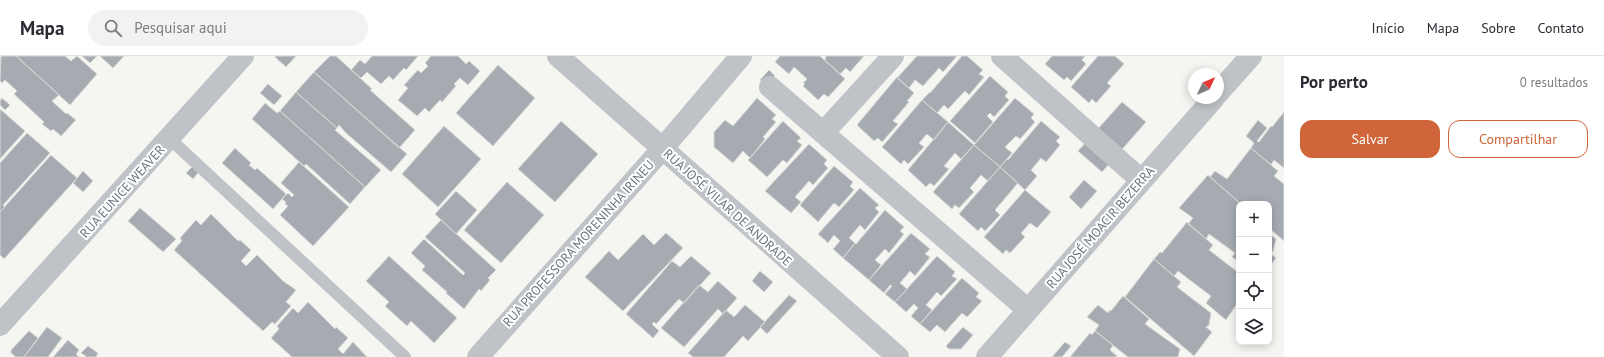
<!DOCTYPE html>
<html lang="pt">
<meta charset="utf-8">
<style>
:root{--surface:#fff;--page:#f2f2f3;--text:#2b2b33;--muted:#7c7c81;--line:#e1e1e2;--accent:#cf6539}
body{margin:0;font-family:"PT Sans",sans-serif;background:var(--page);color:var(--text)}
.controls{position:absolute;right:12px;bottom:12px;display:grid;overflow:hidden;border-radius:8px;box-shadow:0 2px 10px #0003}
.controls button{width:36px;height:36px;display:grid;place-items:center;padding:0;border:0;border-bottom:1px solid var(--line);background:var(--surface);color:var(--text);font:20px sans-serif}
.compass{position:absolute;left:1188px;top:12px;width:36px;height:36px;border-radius:50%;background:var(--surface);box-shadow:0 2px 10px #0003;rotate:46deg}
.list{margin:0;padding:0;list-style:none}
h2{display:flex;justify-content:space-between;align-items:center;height:52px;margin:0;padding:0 16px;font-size:17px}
h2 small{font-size:13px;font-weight:400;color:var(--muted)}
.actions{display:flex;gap:8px;padding:12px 16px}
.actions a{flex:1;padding:9px 0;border:1px solid var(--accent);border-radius:12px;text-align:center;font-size:14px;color:var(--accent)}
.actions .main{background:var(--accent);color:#fff}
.icon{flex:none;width:22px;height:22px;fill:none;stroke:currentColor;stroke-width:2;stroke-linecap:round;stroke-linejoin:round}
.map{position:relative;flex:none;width:1284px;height:301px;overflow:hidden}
header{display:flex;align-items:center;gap:24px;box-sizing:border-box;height:56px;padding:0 20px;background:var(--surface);border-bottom:1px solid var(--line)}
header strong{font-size:19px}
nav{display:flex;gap:22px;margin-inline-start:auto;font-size:14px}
.search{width:280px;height:36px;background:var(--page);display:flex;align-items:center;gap:10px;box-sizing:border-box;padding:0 14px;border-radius:22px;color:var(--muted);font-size:15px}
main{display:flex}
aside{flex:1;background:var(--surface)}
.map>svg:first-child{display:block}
</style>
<header>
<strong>Mapa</strong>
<div class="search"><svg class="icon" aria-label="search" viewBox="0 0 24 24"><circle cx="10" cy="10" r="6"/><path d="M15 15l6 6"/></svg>Pesquisar aqui</div>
<nav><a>Início</a><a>Mapa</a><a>Sobre</a><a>Contato</a></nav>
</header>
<main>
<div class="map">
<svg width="1284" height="301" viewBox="0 0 1284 301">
<rect width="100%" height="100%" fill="#f5f5f2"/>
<path fill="#a5abb1" stroke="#d7d7d5" d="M1,0H16L59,39L52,45L66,58L67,57L76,64L61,80L53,73L51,75L42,68L44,66L14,38L17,35L5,24L2,27L0,25Z
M16,0H65L71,5L77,0L97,18L70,49Z
M82,0H97L90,7Z
M100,0H124L113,12Z
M276,0H296L286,11L275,1Z
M330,0H336L372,33L370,34L415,74L399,92L314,16Z
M372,0H418L406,14L404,12L393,24L389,20L381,28L367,16L361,22L351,14L360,4L365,8Z
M431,0H458L466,8L469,5L480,15L468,29L460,22L454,28L456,30L442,46L440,44L429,56L425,52L417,60L398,44L408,32L404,29L418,14L421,17L428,10L425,7Z
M780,0H820L845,23L828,41L824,38L818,44L803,30L805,28L803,27L807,23L794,11L789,18L775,6Z
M826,0H864L850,16L846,12L840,18L825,4Z
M917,0H957L943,16L939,12L923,30L915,24L909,32L897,22Z
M962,0H967L983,14L979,18L984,21L969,39L965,35L948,53L944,49L937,57L922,44L930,36V37Z
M1052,0H1085L1082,4L1086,8L1071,25L1067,21L1064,24L1045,8Z
M1098,0H1115L1124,8L1107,27L1111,30L1096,47L1092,43L1089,47L1071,31Z
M498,9L535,42L493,90L456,57Z
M769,14L775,20L767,29L760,24Z
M314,16L407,98L391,116L346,77L339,69L337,72L296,36Z
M990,20L1008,36L1005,40L1009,44L994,61L990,57L987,60L993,66L975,87L950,65Z
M897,21L914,37L907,45L909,46L893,65L898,68L882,86L878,82L874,85L857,69Z
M268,28L282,40L274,49L260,37Z
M296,36L337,72L335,74L381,114L365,131L280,55Z
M2,42L10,49L5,54L0,49V45Z
M757,42L776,59L772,63L776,66L763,81L765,83L750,102L743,95L733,107L714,91V76L725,64L733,70Z
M1015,42L1034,58L1031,62L1035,66L1020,83L1016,80L1005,91L1012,97L1000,111L974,89Z
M922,44L948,66L934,84L927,78L919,87L924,91L908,108L904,104L901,108L882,91Z
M1122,46L1146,66L1102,116L1078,95Z
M265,47L277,57L280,55L365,131L350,148L306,108L304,110L252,63Z
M0,53L25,75L0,103Z
M1284,56V112L1274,104L1271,109L1251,92L1254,87L1246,80L1258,64L1267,72L1257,85L1259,86L1271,70L1272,71Z
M561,65L598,98L555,146L518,113Z
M783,65L801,82L797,85L802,89L787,107L783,104L767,121L748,104Z
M1041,65L1060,81L1056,85L1060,89L1046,106L1041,102L1031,114L1037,120L1025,134L1000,111L1007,103L1008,104Z
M948,66L974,89L961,103L955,97L944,110L949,113L934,130L930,127L926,131L908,114Z
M444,70L481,103L438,151L402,118Z
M27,77L50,97L3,149L5,151L0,156V107Z
M809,88L827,104L824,108L828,112L813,129L809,125L795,141L801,146L791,157L765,135Z
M974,89L1000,111L988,125L981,119L970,132L974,136L959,152L955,149L952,153L933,136Z
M235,92L251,107L249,109L255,114L257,112L286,138L273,153L222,107Z
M1251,92L1278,115L1274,120L1284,128V185L1269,172V148H1241L1210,121L1215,115L1227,123Z
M51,99L77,122L4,203L0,199V156Z
M299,106L349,151L313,190L280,159L288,150L285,148L286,146L282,143L288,137L292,141L294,139L281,127Z
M834,110L853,126L850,130L854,134L839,151L834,147L818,166L800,149Z
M192,111L198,117L193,123L186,117Z
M1000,111L1018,127L995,154L1000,159L985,175L981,171L978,175L959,158Z
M83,115L93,125L83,136L73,127Z
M1208,119L1241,148H1239V206L1232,201L1235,197L1209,178L1206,183L1188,168L1193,162L1179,152Z
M1084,124L1097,135L1081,153L1069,141Z
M507,126L544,159L501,207L464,174Z
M860,132L879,149L875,152L879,156L865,174L860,169L849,182L855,187L843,202L833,193L840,185L834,179L828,187L818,178Z
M1025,134L1051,156L1037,172L1030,167L1021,177L1025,181L1010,197L1006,194L1003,198L984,181Z
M456,135L477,154L456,178L435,158Z
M140,152L176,183L163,196L128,165Z
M885,154L904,171L900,175L904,178L889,197L885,193L875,204L881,209L869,224L843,202L855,187L856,188Z
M211,158L238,185L240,184L251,194L241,205L246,210L257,199L283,225L296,234L286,246L291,250L275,268L272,266L263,275L174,194L182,185L180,182L196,164L201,169Z
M441,164L496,214L488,222L490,224L481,235L479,233L464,253L446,237L447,236L422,214L425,210L411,197L424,183L463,219L465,217L425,181Z
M1187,166L1213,189L1209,194L1239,217V233L1238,234L1239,235V245L1226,264L1206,247L1211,240L1178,215L1174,220L1154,203L1160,196L1162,197Z
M666,177L683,192L623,255L585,221L609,195L618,204L643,178L654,189Z
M911,177L930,193L925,198L930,201L915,220L910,215L900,227L907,233L895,246L885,238L892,230L890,229L884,237L869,224Z
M1269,178L1276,183L1273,195L1271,198L1276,202L1269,211Z
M389,200L457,262L434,287L411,265L407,270L385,250L389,246L366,225Z
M691,200L711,217L684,247L679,243L656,268L654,266L652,268L659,275L653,282L626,258L672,205L680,211Z
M937,200L955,216L952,220L957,223L941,240L937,236L926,249L932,254L920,268L911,260L918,252L914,248L906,256L895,246Z
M1154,203L1181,226L1177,231L1211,257L1209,269L1206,271L1212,276L1194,300L1125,241Z
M760,215L773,226L764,236L752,225Z
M962,222L979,237L976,241L982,245L967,261L962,257L945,276L937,269L930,276L920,268Z
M718,225L737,242L723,258L718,253L684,291L661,272L699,229L708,236Z
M789,239L797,245L767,278L760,271Z
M1123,240L1149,263L1145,268L1180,293L1178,301H1128L1095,275L1099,269L1087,261L1098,249L1108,257L1110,254L1111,255Z
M308,246L335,273L336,271L348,282L338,293L343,298L353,286L367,301H292L271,282L279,273L277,270L293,252L298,257Z
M745,249L765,266L748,285L743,280L724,301H693L688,297L726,254L734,261Z
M47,271L62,282L48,301H24Z
M963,271L973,279L961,293H949L946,290Z
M29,275L38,282L24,301H16L11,297V294Z
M1095,275L1113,289L1110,294L1117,300L1115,301H1070L1090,277L1092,279Z
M68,284L79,294L76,298L79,301H53Z
M1065,286L1071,290L1062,301H1052Z
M88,290L98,297L96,301H85L86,300L81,297Z"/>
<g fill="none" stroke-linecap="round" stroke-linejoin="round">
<path stroke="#bfc2c6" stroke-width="12" d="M170,83L405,301"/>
<path stroke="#bfc2c6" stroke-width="22" d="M558,0L898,301
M1002,0L1141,124
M770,31L1027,253
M1218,37L1251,0
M823,77L893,0
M0,269L243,0
M478,301L663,92L741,0
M987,301L1214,42"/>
</g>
<g text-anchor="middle" stroke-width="4" stroke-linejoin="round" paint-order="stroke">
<g font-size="13" fill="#687480" stroke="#fff">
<text transform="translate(122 135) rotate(-48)" y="5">RUA EUNICE WEAVER</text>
<text transform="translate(728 151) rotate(42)" y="5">RUA JOSÉ VILAR DE ANDRADE</text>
<text transform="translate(1100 171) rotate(-49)" y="5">RUA JOSÉ MOACIR BEZERRA</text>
<text transform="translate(578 187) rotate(-48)" y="5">RUA PROFESSORA MORENINHA IRINEU</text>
</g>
</g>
</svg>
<div class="controls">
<button>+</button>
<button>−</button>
<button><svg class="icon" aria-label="locate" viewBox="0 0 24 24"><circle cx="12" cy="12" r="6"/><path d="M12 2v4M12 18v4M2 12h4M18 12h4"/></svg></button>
<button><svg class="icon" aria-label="layers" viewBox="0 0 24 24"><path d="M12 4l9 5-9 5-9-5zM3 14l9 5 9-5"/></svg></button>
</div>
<svg class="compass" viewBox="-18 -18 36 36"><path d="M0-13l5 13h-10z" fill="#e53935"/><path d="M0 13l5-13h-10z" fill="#7c7c81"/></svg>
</div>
<aside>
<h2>Por perto<small>0 resultados</small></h2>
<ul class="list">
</ul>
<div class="actions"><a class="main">Salvar</a><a>Compartilhar</a></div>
</aside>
</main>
